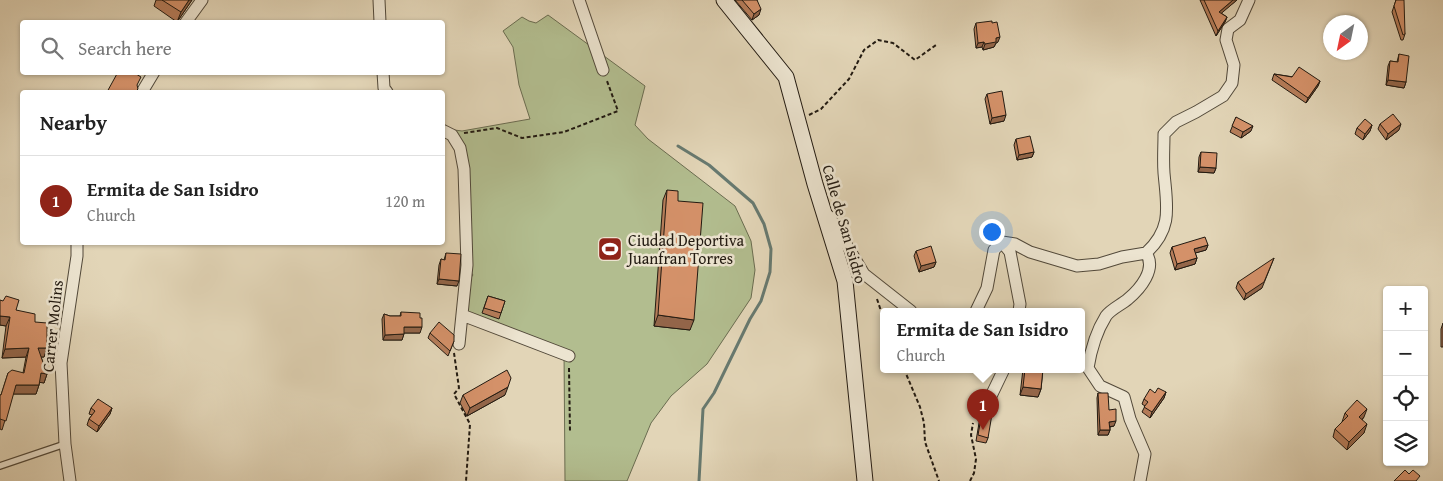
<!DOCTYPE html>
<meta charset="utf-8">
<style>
:root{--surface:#fff;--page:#f2f2f2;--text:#222;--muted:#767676;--line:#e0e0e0;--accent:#8f2418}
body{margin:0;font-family:"Gentium Book Plus",serif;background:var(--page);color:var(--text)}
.controls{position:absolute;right:15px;bottom:15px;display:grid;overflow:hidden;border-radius:5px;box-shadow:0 1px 4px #0004}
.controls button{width:45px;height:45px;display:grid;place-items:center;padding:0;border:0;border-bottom:1px solid var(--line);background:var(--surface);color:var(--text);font:25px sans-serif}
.compass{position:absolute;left:1323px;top:15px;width:45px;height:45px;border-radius:50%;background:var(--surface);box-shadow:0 1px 4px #0004;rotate:213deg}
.you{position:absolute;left:991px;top:231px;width:18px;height:18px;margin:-12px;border:4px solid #fff;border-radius:50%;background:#1a73e8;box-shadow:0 0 0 8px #1a73e833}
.badge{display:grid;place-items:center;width:32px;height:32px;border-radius:50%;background:var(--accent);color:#fff;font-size:16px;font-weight:700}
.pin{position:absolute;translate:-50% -41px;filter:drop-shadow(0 1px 2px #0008)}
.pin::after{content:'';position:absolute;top:26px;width:18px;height:15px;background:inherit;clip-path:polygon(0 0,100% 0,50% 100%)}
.popup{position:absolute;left:880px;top:308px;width:205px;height:65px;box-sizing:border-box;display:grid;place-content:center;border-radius:5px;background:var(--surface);filter:drop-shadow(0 1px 4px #0005);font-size:16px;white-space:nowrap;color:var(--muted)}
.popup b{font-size:19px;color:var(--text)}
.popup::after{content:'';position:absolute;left:50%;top:100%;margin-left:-10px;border:10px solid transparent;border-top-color:var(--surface)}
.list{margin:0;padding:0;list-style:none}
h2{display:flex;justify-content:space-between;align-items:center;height:65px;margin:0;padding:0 20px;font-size:21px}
h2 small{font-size:16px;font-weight:400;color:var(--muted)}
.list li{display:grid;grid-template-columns:32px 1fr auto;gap:15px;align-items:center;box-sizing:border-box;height:90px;padding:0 20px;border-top:1px solid var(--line)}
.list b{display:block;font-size:19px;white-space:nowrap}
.list p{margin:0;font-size:16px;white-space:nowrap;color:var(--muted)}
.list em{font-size:16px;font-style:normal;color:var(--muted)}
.icon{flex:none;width:28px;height:28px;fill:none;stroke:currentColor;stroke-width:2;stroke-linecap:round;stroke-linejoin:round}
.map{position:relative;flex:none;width:1443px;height:481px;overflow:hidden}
.search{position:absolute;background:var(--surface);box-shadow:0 1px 4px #0004;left:20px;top:20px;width:425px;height:55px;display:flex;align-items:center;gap:12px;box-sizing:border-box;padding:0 18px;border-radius:5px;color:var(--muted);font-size:19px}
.panel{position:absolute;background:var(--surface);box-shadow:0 1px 4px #0004;left:20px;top:90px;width:425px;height:155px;border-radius:5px}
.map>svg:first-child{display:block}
</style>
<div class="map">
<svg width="1443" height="481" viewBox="0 0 1443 481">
<rect width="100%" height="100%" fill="#e2d5b7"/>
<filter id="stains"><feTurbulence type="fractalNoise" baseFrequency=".004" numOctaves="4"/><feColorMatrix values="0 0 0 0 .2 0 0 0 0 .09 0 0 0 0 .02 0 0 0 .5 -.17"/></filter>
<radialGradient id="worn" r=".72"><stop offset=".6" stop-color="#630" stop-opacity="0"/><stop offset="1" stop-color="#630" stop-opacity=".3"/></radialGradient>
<path fill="#b2bd8f" stroke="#6a6c50" d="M548,15L645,86L635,125L648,139L735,206L751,241L755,270L751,298L707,364L671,396L651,423L627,481H565L564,350L476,321L466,310L469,280L473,275L470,271L465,156L447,129L462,131L530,119L519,85L513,47L503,31L522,17L529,21L536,23Z"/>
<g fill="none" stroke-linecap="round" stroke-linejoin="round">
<path stroke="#67796f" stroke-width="3" d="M678,146L709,165L753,203L764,224L771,249L770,272L761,301L750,319L714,393L703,409L699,481"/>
<defs>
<path id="lane" d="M0,466L65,444"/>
<path id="street" d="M379,0L380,22
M579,0L603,70
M186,22L202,0
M383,72L384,88L387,92
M142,92L154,72
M442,130L452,135L460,148L464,169L467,265L459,344
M829,216L864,274L911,311
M1002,242L1010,252L1020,304L1019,311
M1146,253C1173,228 1167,207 1164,173C1163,160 1164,147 1164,134L1176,122L1196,112L1223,96L1232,83L1234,65L1226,40L1228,29L1240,20L1249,0
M976,311L987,288L994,250L1002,242L1015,244L1030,252L1077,266L1099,264L1122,257L1146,253C1157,269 1140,289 1128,299C1121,305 1111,309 1106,316C1096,332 1091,349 1088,368L1100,386L1124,397L1130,419L1145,454L1140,481
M462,315L569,356
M983,417L991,396L1004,369
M70,481L65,444L61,363L77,256V242"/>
<path id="secondary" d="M724,0L786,77L815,184L845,281L865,481"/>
</defs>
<use href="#lane" stroke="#52493a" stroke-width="8"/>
<use href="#street" stroke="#52493a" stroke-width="13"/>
<use href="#secondary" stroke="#221a11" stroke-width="17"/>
<path stroke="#221a11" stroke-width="2" stroke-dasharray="4 2.5" stroke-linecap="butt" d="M809,115L821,109L849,79L864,50L878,40L893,43L915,60L936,45
M464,133L497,128L522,138L564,132L618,111L607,81
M877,299L884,320
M454,353L459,388L454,394L470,424L466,481
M569,368L570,433
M904,369L920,407L924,423L925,442L939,481
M970,481L974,473L976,459L971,435L973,423"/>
<use href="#lane" stroke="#ece4d0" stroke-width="5.5"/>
<use href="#street" stroke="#ece4d0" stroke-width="11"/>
<use href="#secondary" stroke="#ece4d0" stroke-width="15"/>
</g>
<path fill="#b67d5a" stroke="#221a11" d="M156,0H192L177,22L154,6Z
M735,0H757L759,15L752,20Z
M1200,0H1237L1221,13L1227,17L1225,22L1216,36Z
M1396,0L1405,34L1403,40H1401L1392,12Z
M976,23L998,42L996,43L994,47L983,50L982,47L976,48L974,29Z
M1399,54L1406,82L1404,88L1386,85L1388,66L1390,61L1397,62Z
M1274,74L1320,81L1318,86L1306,103L1272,80Z
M987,94L1004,121L990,124L985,99Z
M1236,117L1251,131L1241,138L1230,132Z
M1380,124L1399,130L1386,140L1378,129Z
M1372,125L1370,131L1363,140L1355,134L1357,128Z
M1016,139L1034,152L1032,157L1017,160L1014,145Z
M1201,152L1216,168L1214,173L1198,172L1199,157Z
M667,190L678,201L690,330L654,326L663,200Z
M1208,245L1206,250L1195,253L1197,258L1195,264L1175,270L1170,253L1172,247Z
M916,251L936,262L934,267L919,272L914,256Z
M446,253L457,286L437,284L439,265L441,259L444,260Z
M1238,282L1262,288L1244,300L1236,288Z
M488,296L505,301L499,319L482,313Z
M16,310L35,322L47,348L44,357H41L47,374L44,383L40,382L36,394H13L2,430L0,429V395H1L8,373H23L26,357L2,358L6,326L0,325Z
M401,312L420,333H404L402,340H383L382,319L384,314L390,316H400Z
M1443,323V347H1441V329Z
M430,333L454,341L448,356L428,338Z
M1023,369H1043L1041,389L1038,397L1020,395Z
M1166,392L1164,398L1150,418L1142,412L1145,406L1142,404L1144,399Z
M1098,393L1109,410L1114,426L1110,427V430L1108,435H1098L1097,398Z
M463,395H505L467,416L460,403Z
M91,408H112L110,414L97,432L87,425L89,419L92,415L89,414Z
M1345,413L1364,417L1362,420L1364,433L1347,450L1333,437L1335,429L1342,422Z
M981,418L988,438L986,443L976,441L979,423Z"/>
<path fill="#94664a" stroke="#221a11" d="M189,0H192L177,22L181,12Z
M1233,0H1237L1217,17L1219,12Z
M761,9L759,15L752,20L754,14Z
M1227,17L1225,22L1216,36L1218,31Z
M1000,37L998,42L996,43L994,47L983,50L985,44L996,38Z
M984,42L982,47L976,48L978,43Z
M1388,80L1406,82L1404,88L1386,85Z
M1320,81L1318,86L1306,103L1308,98Z
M1006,115L1004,121L990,124L992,118Z
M1401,124L1399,130L1386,140L1388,134Z
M1372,125L1370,131L1363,140L1365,134Z
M1253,126L1251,131L1241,138L1243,132Z
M1034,152L1032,157L1017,160L1019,155Z
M1200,167L1216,168L1214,173L1198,172Z
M1208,245L1206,250L1192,254L1194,249Z
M1197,258L1195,264L1175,270L1177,264Z
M1274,258L1262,288L1244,300L1246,294Z
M936,262L934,267L919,272L921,266Z
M439,279L459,281L457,286L437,284Z
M658,315L694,320L690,330L654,326Z
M0,316L10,317L6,326L0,325Z
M404,327H422L420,333H402Z
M404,334L402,340H383L385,335Z
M29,348L26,357L2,358L5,349Z
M38,348H47L44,357H34Z
M41,373L47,374L44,383L37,382Z
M16,385H39L36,394H13Z
M508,387L505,395L467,416L470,408Z
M1023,387L1041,389L1038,397L1020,395Z
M1166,392L1164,398L1150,418L1152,412Z
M112,408L110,414L97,432L99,426Z
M1367,409L1364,417L1356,426L1359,417Z
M1116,421L1114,426L1108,427L1109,422Z
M1367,424L1364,433L1347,450L1349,442Z
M1100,430H1110L1108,435H1098Z"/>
<path fill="#d49169" stroke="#221a11" d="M162,0H189L181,12Z
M742,0H757L761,9L754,14Z
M1204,0H1233L1219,12L1227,17L1218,31Z
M1396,0H1404L1405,34L1403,35L1394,6Z
M992,21V23L997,22L1000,37L996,38V42L985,44L984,42L978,43L976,23Z
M1399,54L1409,56L1406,82L1388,80L1390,61L1398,62Z
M1299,67L1320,81L1308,98L1274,74L1292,77Z
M118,72H133L141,77L137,85L138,89L135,92H107Z
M1002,91L1006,115L992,118L987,94Z
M1393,114L1401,124L1388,134L1380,124Z
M1236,117L1253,126L1243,132L1232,126Z
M1365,119L1372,125L1365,134L1357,128Z
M1030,136L1034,152L1019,155L1016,139Z
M1201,152L1217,153L1216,168L1200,167Z
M667,190L678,191V201L703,203L694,320L658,315Z
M1205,237L1208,245L1194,249L1197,258L1177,264L1172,247Z
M931,246L936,262L921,266L916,251Z
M446,253L461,254L459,281L439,279L441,259L445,260Z
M1274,258L1264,282L1246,294L1238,282Z
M6,296L19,300L16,310L35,314V322L47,323V348H38L47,374L41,373L39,385H16L6,421L0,419V395H1L8,373L12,370L24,373L29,348L5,349L10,317L0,316V300L3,301Z
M488,296L505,301L501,313L484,308Z
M401,312L420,313V318H422V327H404V334L385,335L384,314L390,316H401Z
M439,322L454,335V341L450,351L430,333Z
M1025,369H1043L1041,389L1023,387Z
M507,370L511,378L508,387L470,408L463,395Z
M1158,388L1166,392L1152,412L1144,407L1148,402L1144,399L1150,389L1155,393Z
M1098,393H1108L1109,410L1116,409V421L1109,422L1110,430H1100Z
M98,399L112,408L99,426L89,419L95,411L91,408Z
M1357,400L1367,409L1359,417L1367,424L1349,442L1335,429L1348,416L1345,413Z
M992,414L988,438L978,435L981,418L987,419Z
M1405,470L1409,474L1413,470L1420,476L1416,481H1394Z"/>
<defs>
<symbol id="stadium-square" viewBox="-11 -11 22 22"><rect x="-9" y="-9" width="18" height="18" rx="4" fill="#8f2418" stroke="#ece4d0"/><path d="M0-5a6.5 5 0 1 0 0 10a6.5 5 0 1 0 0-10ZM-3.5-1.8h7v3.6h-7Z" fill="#fff"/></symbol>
</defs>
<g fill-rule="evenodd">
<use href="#stadium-square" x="596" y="235" width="28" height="28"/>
</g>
<g text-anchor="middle" stroke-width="5" stroke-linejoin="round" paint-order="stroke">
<g font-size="16" fill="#221a11" stroke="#ece4d0">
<text transform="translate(845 224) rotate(74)" y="6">Calle de San Isidro</text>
<text transform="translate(52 326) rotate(-84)" y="6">Carrer Molins</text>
</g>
<g font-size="16" fill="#221a11" stroke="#ece4d0" text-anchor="start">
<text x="628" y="246">Ciudad Deportiva<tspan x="628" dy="18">Juanfran Torres</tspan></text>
</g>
</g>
<rect width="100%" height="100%" filter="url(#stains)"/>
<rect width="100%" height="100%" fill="url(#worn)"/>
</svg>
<div class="controls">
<button>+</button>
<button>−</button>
<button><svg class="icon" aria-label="locate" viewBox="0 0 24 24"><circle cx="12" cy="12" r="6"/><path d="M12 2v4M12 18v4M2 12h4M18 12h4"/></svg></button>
<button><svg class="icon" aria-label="layers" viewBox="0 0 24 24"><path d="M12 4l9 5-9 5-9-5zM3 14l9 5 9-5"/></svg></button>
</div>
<svg class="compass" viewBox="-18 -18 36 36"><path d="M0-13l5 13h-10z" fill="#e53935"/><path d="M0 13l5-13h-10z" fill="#767676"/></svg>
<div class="you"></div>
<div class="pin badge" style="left:983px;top:430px">1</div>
<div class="popup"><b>Ermita de San Isidro</b>Church</div>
<div class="search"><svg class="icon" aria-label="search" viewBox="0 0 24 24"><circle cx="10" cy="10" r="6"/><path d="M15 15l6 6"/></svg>Search here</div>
<section class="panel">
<h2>Nearby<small></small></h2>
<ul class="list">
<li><span class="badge">1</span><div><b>Ermita de San Isidro</b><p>Church</p></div><em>120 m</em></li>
</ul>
</section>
</div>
